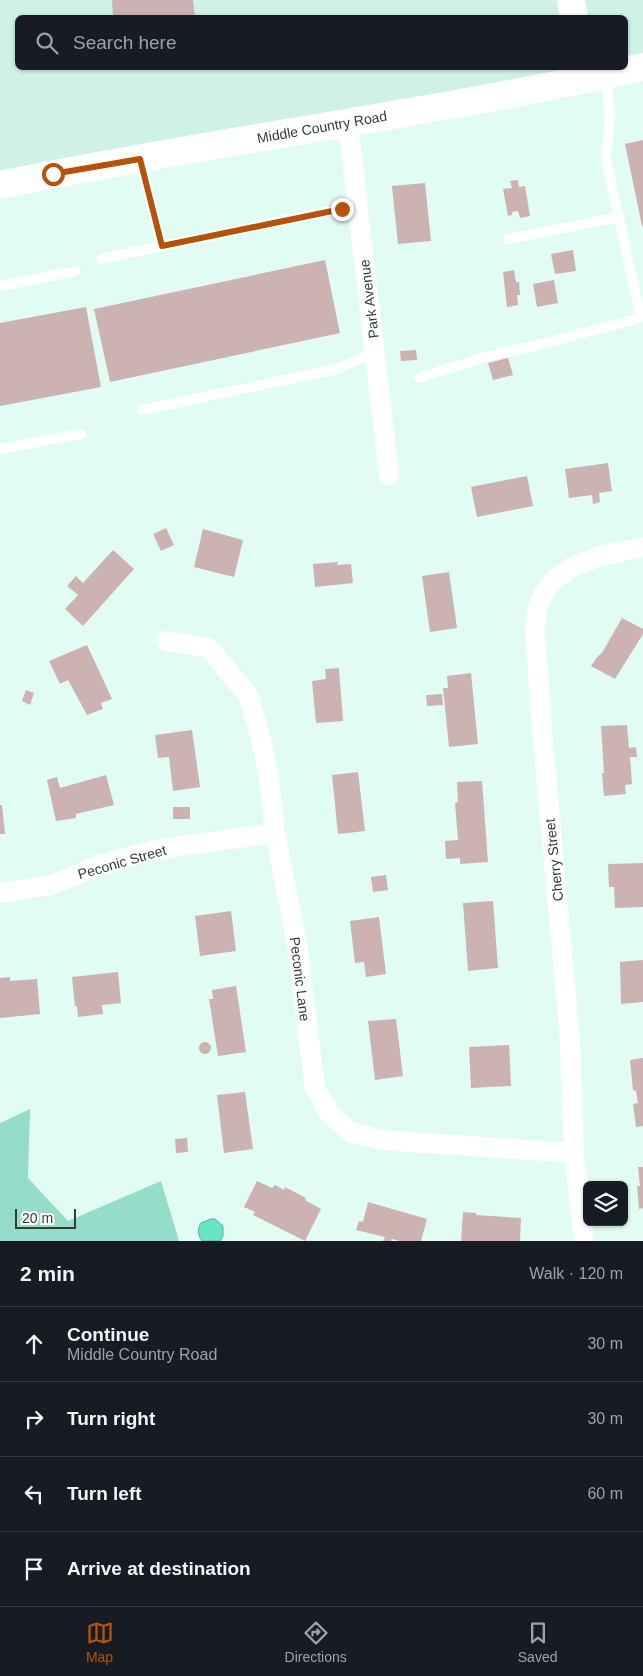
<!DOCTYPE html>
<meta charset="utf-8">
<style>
:root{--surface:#171b24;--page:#20242c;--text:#f1f3f6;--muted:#9ea1a6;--line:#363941;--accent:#b45309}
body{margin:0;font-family:Arial,sans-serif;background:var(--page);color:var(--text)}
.controls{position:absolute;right:15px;bottom:15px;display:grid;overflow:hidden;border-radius:8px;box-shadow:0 1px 4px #0004}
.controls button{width:45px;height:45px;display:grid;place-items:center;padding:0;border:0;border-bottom:1px solid var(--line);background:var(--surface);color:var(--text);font:25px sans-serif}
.scale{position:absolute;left:15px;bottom:12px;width:61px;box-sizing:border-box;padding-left:5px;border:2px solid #323d3a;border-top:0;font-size:14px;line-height:18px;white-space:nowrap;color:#323d3a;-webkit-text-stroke:4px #fff;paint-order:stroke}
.stop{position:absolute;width:15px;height:15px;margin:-11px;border:4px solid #b45309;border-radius:50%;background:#fff}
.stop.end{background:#b45309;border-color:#fff;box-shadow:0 1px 5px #0008}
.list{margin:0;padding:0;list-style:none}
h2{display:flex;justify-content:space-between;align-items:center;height:65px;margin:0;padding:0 20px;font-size:21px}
h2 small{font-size:16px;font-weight:400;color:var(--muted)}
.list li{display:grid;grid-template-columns:32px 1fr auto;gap:15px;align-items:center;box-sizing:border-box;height:75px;padding:0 20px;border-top:1px solid var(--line)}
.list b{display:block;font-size:19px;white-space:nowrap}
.list p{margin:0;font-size:16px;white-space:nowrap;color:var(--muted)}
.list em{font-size:16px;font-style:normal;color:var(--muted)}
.icon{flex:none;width:28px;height:28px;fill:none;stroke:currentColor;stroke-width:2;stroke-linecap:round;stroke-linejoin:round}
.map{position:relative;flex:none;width:643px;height:1241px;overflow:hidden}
.search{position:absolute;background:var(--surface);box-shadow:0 1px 4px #0004;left:15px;right:15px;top:15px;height:55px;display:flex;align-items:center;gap:12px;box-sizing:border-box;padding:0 18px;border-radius:8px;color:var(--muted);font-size:19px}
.sheet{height:365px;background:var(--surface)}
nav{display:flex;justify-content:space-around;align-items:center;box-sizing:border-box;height:70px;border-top:1px solid var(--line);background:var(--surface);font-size:14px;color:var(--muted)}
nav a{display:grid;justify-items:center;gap:2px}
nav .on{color:var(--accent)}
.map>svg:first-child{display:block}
</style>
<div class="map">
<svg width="643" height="1241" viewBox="0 0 643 1241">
<rect width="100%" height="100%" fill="#e1fcf3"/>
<path fill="#cef2e7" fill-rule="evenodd" d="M0,0H643V67L0,185ZM18,18H626V68H18Z"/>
<path fill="#95ddc8" d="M30,1109L28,1178L68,1221L161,1181L179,1241H0V1123Z"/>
<path fill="#68e5c5" stroke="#58b39b" d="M211,1219H215L223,1226V1236L220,1241H202C198,1235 197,1230 201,1223Z"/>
<path fill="#ccb2b1" d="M112,0H193L195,18H113Z
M643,140V226H642L625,144Z
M518,180L519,187L525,186L530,216L520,218L518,211L512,212V215L508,216L503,189L512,188L510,181Z
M425,183L431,241L398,244L392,186Z
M573,250L576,271L555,274L551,254Z
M325,260L340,333L110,382L94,309Z
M514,270L516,282H519L520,295H517L518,305L507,307L503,272Z
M554,280L558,303L537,307L533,284Z
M86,307L101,387L0,406V323Z
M416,350L417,360L401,361L400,351Z
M508,358L513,375L493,380L488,363Z
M608,463L612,491L599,493L600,502L593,504L592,495L569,498L565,469Z
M527,476L533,506L477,517L471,487Z
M166,528L174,545L161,551L153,534Z
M203,529L243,540L234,577L194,567Z
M113,550L134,569L83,626L65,609L78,595L67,586L76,576L83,583Z
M338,562L337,565L351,564L353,583L315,587L313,564Z
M449,572L457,628L430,632L422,576Z
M622,618L643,629V634L615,679L591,666L598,656L602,653Z
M87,645L112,699L101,703L103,709L87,715L68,680L60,684L49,661Z
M339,668L343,721L316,723L312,681L326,679L325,669Z
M471,673L478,744L449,747L443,688H448L447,676Z
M26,690L34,693L30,705L22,701Z
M442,694L443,705L427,706L426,695Z
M627,725L629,748L636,747L637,757H630L632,784L625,785L626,794L604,796L602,773H604L601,726Z
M192,730L200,787L173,791L169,757L158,758L155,735Z
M358,772L365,831L338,834L332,775Z
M106,775L114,805L76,814V818L56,821L47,780L57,777L60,788Z
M482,781L488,862L460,864V858L446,859L445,841L458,840L455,803L458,802L457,782Z
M0,805H2L5,834H0Z
M173,807H190V819H173Z
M643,863V907L615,908L614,887H609L608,864Z
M386,875L388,890L373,892L371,877Z
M493,901L498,968L468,971L463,903Z
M231,911L236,951L200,956L195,916Z
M379,917L386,974L366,977L364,962L355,963L350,921Z
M643,960V1002L621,1004L620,962Z
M118,972L121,1003L102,1005L103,1014L78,1017L77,1006H75L72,977Z
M10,977V981L37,979L40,1014L0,1018V978Z
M236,986L246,1052L218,1056L209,999H213L212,990Z
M396,1019L403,1076L375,1080L368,1021Z
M199 1048a6 6 0 1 1 12 0a6 6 0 1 1-12 0Z
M509,1045L511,1086L471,1088L469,1047Z
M643,1058V1126L636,1127L633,1104L638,1103L636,1091L633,1090L630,1060Z
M245,1092L253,1149L224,1153L217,1095Z
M187,1138L188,1152L176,1153L175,1139Z
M638,1167H643V1208L639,1209L637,1186H640Z
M257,1181L272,1188L275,1185L284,1190L285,1187L306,1198L305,1200L321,1209L305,1241L253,1215L255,1212L244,1207Z
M368,1202L427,1219L421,1241H400L392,1239L391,1241H383L385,1237L356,1230L359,1221L363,1222Z
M463,1212L476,1213V1215L521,1218L520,1241H461Z"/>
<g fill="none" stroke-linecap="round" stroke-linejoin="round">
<path stroke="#fff" stroke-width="10" d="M140,160L162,247
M508,239L619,217
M101,259L324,212L358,207
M0,286L76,271
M419,378L485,357L538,345L641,318L606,159L610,118L606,76
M142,410L337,369L375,352
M0,449L81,434"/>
<path stroke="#fff" stroke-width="20" d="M348,124L389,475
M166,641L209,648L248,695L260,734L269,778L275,833L297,944L315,1088L330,1114L350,1132L381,1140L574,1153
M0,893L51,885L100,865L154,850L275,833
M584,1241L574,1153L570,1041L543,741L535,631L537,611L543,595L551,583L570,568L600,556L643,547"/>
<path stroke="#fff" stroke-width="28" d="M571,0L574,18"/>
<path stroke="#fff" stroke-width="28" d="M0,185C214,141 430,114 643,67"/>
</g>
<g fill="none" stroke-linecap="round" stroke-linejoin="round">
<path stroke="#b45309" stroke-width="6" d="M53,174L140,159L162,246L342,209"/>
</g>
<g text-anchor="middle" stroke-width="4" stroke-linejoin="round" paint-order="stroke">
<g font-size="14" fill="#323d3a" stroke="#fff">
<text transform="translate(322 127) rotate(-10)" y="5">Middle Country Road</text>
<text transform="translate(369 299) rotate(-97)" y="5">Park Avenue</text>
<text transform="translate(554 860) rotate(-96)" y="5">Cherry Street</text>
<text transform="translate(122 862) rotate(-16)" y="5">Peconic Street</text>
<text transform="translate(300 979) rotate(83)" y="5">Peconic Lane</text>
</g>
</g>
</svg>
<div class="controls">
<button><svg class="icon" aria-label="layers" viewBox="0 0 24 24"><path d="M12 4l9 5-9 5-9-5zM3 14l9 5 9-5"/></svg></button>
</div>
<div class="scale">20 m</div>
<div class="stop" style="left:53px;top:174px"></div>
<div class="stop end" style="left:342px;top:209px"></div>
<div class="search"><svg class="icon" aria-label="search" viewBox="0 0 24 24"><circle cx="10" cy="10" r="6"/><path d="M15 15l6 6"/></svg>Search here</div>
</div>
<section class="sheet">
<h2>2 min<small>Walk · 120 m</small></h2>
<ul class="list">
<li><svg class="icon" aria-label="ahead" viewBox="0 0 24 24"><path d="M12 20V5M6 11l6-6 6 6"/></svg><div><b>Continue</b><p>Middle Country Road</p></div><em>30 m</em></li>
<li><svg class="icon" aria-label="right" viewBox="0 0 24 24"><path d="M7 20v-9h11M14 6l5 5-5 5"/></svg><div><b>Turn right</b></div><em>30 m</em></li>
<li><svg class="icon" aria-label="left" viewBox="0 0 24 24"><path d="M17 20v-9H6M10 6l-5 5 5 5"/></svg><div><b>Turn left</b></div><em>60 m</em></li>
<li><svg class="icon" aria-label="arrive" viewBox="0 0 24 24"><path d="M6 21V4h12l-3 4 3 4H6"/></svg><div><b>Arrive at destination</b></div></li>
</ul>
</section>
<nav>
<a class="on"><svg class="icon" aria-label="map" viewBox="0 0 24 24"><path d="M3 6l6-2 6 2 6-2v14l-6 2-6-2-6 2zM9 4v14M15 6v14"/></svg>Map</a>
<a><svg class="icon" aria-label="directions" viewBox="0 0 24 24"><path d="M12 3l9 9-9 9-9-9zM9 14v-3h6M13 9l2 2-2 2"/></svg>Directions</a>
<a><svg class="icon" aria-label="saved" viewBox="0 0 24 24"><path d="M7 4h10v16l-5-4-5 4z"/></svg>Saved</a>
</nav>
